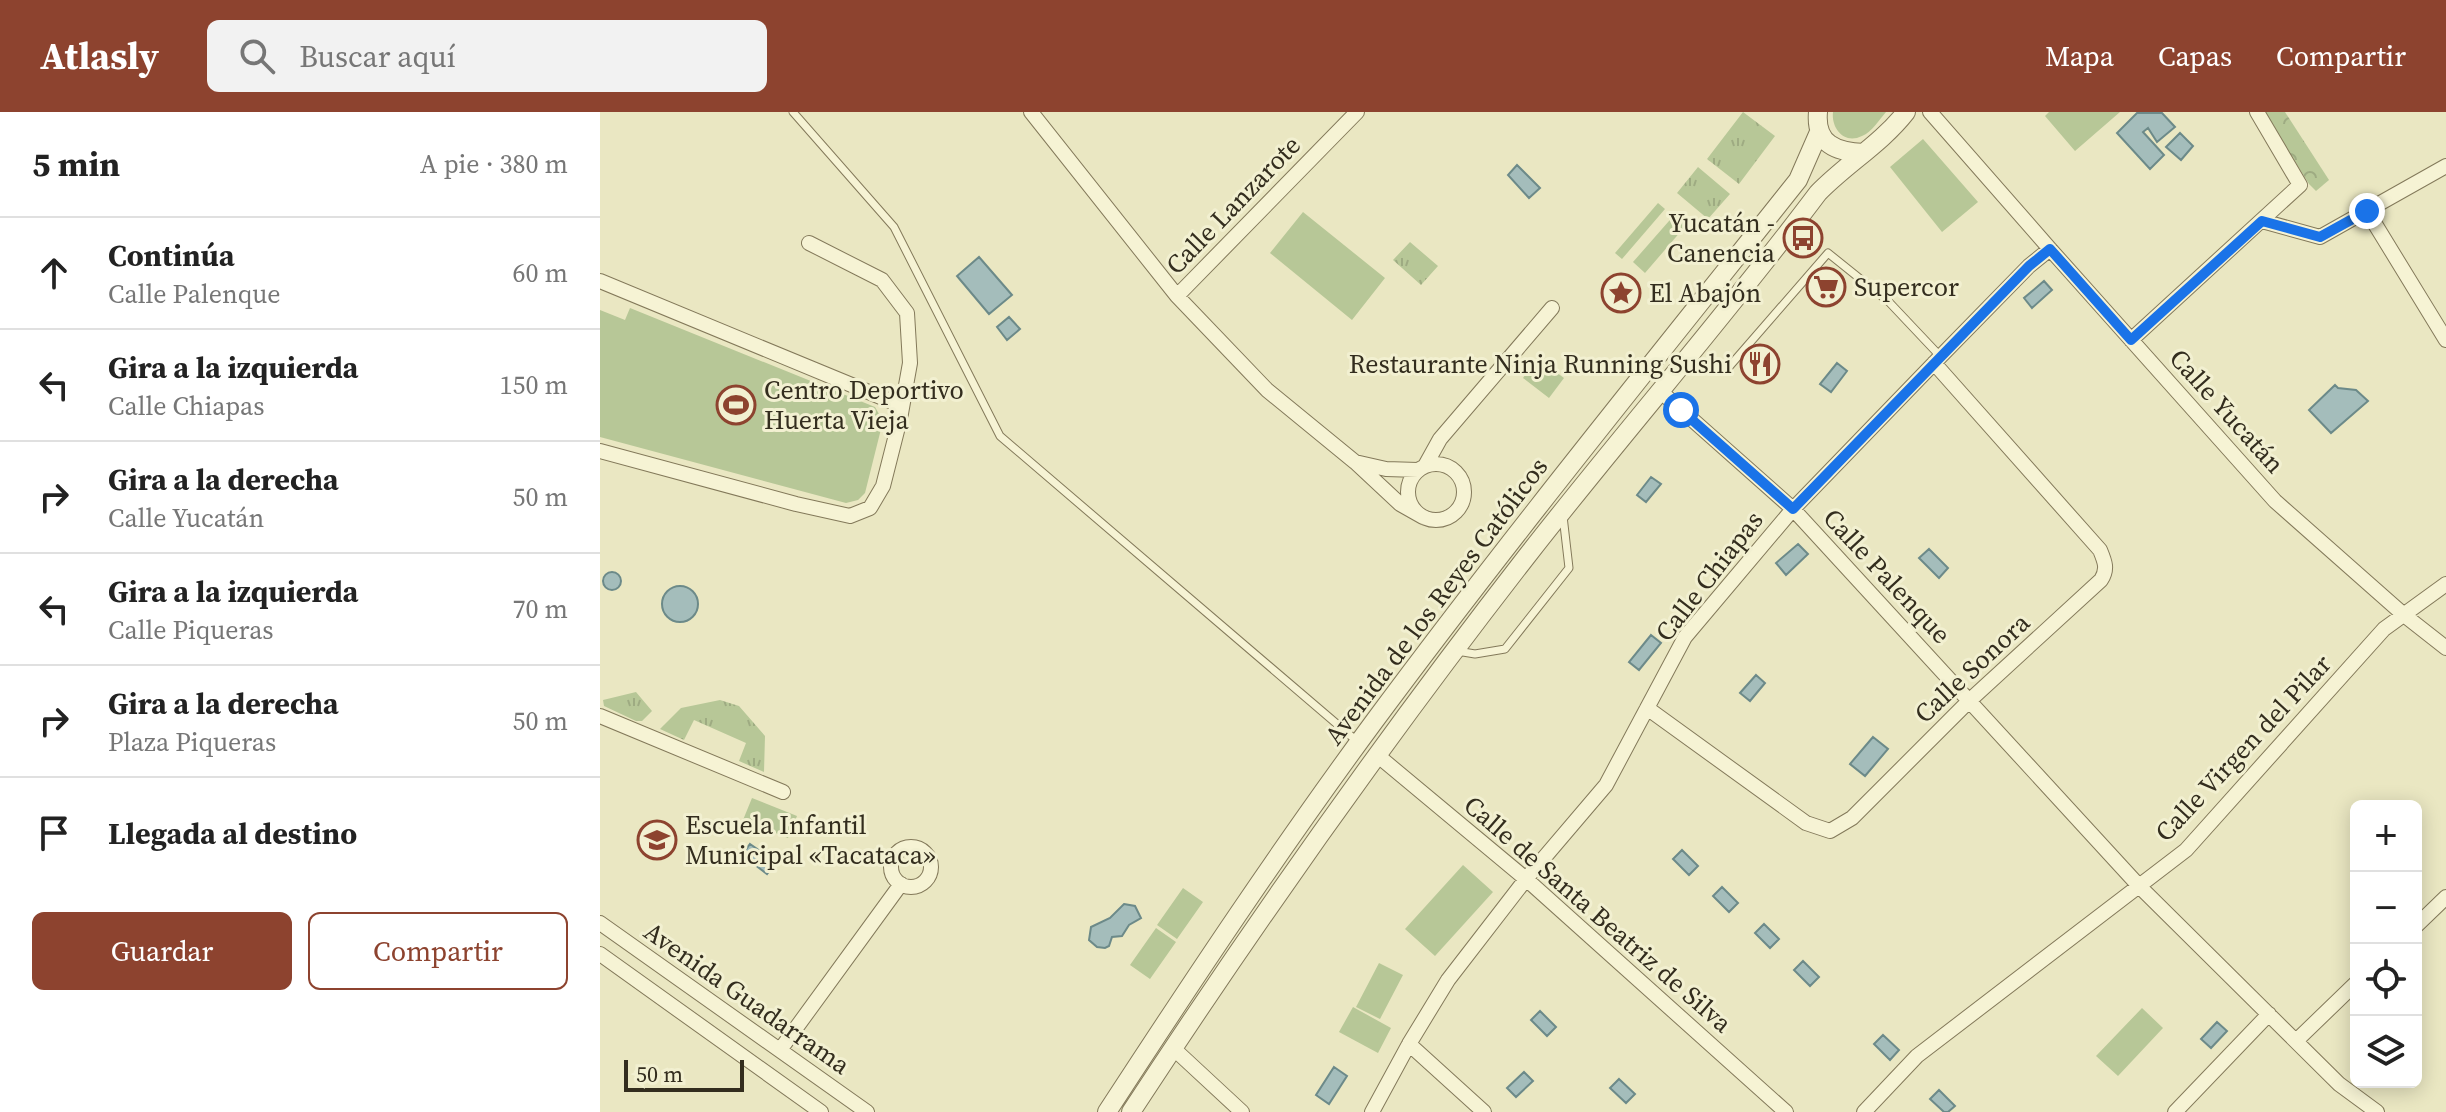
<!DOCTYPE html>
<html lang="es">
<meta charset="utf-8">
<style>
:root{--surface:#fff;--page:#f2f2f2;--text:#222;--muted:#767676;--line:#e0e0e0;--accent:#8d432f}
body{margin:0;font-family:"Source Serif 4",serif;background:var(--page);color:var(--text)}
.controls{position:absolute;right:24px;bottom:24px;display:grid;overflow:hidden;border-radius:12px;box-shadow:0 4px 20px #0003}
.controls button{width:72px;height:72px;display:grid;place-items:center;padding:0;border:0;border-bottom:2px solid var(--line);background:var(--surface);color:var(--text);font:40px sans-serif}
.scale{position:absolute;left:24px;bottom:20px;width:120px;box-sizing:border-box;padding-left:8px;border:4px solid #332d1e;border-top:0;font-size:22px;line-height:28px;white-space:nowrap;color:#332d1e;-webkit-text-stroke:6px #f2f0d1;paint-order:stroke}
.stop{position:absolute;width:24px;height:24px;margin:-18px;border:6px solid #1a73e8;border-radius:50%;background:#fff}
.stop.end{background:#1a73e8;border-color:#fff;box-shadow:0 2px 8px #0008}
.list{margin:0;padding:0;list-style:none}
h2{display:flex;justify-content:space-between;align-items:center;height:104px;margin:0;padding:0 32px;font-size:34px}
h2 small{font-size:26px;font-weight:400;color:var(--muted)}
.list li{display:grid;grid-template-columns:52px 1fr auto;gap:24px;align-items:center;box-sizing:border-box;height:112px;padding:0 32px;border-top:2px solid var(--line)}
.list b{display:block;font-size:30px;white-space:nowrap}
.list p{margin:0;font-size:26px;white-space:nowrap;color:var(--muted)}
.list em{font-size:26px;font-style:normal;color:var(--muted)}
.actions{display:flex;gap:16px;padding:24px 32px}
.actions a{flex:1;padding:18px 0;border:2px solid var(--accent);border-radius:12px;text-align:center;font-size:28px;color:var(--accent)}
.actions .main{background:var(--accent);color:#fff}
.icon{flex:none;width:44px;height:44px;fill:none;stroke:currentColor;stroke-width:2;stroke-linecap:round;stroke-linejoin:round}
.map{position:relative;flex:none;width:1846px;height:1000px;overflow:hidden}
header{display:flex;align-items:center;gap:48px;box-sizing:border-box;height:112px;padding:0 40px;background:var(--accent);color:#fff}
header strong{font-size:38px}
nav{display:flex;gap:44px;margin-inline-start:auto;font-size:28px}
.search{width:560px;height:72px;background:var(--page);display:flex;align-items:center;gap:20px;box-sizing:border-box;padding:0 28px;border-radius:12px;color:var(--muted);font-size:30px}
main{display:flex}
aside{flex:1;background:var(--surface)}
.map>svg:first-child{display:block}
</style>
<header>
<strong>Atlasly</strong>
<div class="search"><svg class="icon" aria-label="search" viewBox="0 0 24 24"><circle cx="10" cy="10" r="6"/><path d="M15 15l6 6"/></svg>Buscar aquí</div>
<nav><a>Mapa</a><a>Capas</a><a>Compartir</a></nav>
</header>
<main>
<aside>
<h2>5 min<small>A pie · 380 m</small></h2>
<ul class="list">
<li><svg class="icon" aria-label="ahead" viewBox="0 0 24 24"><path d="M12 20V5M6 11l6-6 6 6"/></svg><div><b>Continúa</b><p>Calle Palenque</p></div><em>60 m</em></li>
<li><svg class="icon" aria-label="left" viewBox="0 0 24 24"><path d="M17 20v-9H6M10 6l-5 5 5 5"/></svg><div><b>Gira a la izquierda</b><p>Calle Chiapas</p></div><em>150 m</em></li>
<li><svg class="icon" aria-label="right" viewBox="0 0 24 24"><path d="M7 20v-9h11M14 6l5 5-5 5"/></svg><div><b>Gira a la derecha</b><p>Calle Yucatán</p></div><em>50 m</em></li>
<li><svg class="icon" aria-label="left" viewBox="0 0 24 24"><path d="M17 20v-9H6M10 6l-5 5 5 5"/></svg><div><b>Gira a la izquierda</b><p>Calle Piqueras</p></div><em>70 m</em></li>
<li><svg class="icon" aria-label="right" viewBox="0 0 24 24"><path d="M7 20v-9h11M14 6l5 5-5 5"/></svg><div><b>Gira a la derecha</b><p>Plaza Piqueras</p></div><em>50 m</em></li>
<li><svg class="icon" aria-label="arrive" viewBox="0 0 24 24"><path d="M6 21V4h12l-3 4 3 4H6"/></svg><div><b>Llegada al destino</b></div></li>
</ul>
<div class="actions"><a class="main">Guardar</a><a>Compartir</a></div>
</aside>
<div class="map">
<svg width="1846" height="1000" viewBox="0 0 1846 1000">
<defs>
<pattern id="grass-tufts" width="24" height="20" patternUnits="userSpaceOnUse" patternTransform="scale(2)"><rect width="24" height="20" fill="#b7c797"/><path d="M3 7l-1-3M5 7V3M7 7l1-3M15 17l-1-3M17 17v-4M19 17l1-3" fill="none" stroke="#9eab82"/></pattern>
<pattern id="forest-crowns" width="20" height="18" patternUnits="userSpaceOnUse" patternTransform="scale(2)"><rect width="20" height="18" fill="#b7c797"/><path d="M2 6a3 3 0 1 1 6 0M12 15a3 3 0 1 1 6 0" fill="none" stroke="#9eab82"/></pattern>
</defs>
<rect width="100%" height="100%" fill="#eae7c2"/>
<path fill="url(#grass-tufts)" d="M1143,0L1175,24L1139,72L1107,47Z
M1098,55L1130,82L1108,107L1077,81Z
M810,130L838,154L821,173L793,148Z
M36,580L52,599L42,609H36L4,594L3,588Z
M120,588L139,594L165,624L164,660L139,649L146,631L94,608L84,628L60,617L81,596Z"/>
<path fill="url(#forest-crowns)" d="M1664,0H1685L1729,68L1716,79L1709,72Z"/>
<path fill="#b7c797" d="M1233,0H1286C1279,8 1272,20 1262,24C1244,33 1231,16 1233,0Z
M1449,0H1520L1475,39L1445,4Z
M1323,27L1378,90L1342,120L1290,55Z
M1058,91L1065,97L1022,147L1015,141Z
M703,100L785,166L752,208L670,141Z
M1076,101L1088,111L1045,161L1033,150Z
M30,196L275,295L283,309L265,381L258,388L246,391L0,325V198L25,208Z
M937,246L964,266L949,286L923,266Z
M152,686L197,704L188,726L143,708Z
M863,753L893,780L835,844L805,817Z
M583,776L603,790L577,827L557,813Z
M556,816L576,830L550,867L530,853Z
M779,851L803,863L780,907L756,895Z
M753,895L791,916L778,941L739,920Z
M1542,896L1563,916L1518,964L1496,944Z"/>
<path fill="#a4bdbb" stroke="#6c8a89" stroke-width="2" d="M1537,1H1562L1575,15L1557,30L1548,16L1543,20L1564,43L1550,57L1517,21Z
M1580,21L1593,34L1581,48L1566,35Z
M917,53L940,76L929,86L908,63Z
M379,145L412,183L389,202L357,164Z
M1444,169L1452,178L1432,196L1424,186Z
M409,205L420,217L407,228L397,215Z
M1237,251L1247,259L1231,280L1220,272Z
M1735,273L1738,276L1756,278L1768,289L1731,321L1709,298Z
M1051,365L1061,372L1046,390L1037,383Z
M1198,432L1208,442L1186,463L1176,451Z
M1329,437L1348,456L1339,466L1319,446Z
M3 469a9 9 0 1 1 18 0a9 9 0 1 1-18 0Z
M62 492a18 18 0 1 1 36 0a18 18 0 1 1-36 0Z
M1051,523L1061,531L1039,558L1029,550Z
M1156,563L1165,571L1150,589L1140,581Z
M1273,625L1288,637L1265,664L1250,652Z
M150,732L176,750L167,762L142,743Z
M1082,738L1098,754L1089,763L1073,747Z
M1122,775L1138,791L1129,800L1113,784Z
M524,792L535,794L541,806L529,813L522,824L512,825L509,834L505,836L497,835L489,828L491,815L510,806Z
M1164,812L1179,827L1170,836L1155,821Z
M1203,849L1219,865L1210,874L1194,858Z
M940,899L956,915L947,924L931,908Z
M1617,910L1627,919L1611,936L1601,927Z
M1283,923L1299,938L1290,948L1274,932Z
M734,955L747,964L729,992L716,983Z
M924,960L933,969L916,985L907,976Z
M1019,967L1035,982L1026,991L1010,976Z
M1339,978L1355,994L1348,1000H1344L1330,987Z"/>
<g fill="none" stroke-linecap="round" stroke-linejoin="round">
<defs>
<path id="service" d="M193,0L294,115L400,324L758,630
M1082,258L1128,256L1228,141L1289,190L1340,244
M857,539L875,542L905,537L969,456L963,404"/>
<path id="minor" d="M431,0L577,184L667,278L755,350L800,392L823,405
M1330,0L1450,137L1675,389L1804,503L1846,536
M1767,99L1846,228
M1662,109L1720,125L1846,54
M0,169L300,293
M577,184L757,0
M1531,228L1700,73L1657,0
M1060,279L1193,397L1540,775L1739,972L1777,1000
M0,339L196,392L250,404L270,396L283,374L300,307L310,251L307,201L282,168L209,131
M755,350L786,357L818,358
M808 380a28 28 0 1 1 56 0a28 28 0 1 1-56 0Z
M825,354L840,327L952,196
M1047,596L1206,711L1230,719L1252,706L1369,589L1501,468C1508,457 1505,450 1500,438L1334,251
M0,604L183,680
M777,643L926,767L1186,1000
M291 755a20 20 0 1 1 40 0a20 20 0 1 1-40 0Z
M0,811L267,1000
M1816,814L1846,785
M0,842L221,1000
M1696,929L1756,871
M809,932L884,1000
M573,936L642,1000
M180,938L301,772
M772,1000L809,932L848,868L926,767L1006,673L1085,525L1193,397L1340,245L1429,154L1450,137
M1264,1000L1317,944L1586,738L1784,517L1846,472
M1575,1000L1669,902"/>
<path id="tertiary" d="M1218,0C1215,32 1236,40 1264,41
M507,1000C593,868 680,737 773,611C910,426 1055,248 1198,68L1219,20
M531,1000C656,809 787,624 927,444C1022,322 1125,205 1218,81C1246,52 1281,32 1306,0"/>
</defs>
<use href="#service" stroke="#83795a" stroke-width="9"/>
<use href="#minor" stroke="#83795a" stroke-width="16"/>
<use href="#tertiary" stroke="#83795a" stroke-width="20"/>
<use href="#service" stroke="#f6f3d4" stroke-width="7"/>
<use href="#minor" stroke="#f6f3d4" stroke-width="14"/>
<use href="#tertiary" stroke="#f6f3d4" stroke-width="18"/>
</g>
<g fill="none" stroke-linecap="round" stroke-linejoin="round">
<path stroke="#1a73e8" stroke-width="10" d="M1081,298L1193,397L1429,154L1450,137L1531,228L1662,109L1720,125L1767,99"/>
</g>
<defs>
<symbol id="bus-ring" viewBox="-11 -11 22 22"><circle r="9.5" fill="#f2f0d1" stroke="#8d432f" stroke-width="1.5"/><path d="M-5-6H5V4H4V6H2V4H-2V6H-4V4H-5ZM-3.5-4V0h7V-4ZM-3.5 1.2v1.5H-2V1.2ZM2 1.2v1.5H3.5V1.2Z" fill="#8d432f"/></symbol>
<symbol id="supermarket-ring" viewBox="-11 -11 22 22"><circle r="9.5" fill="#f2f0d1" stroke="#8d432f" stroke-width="1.5"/><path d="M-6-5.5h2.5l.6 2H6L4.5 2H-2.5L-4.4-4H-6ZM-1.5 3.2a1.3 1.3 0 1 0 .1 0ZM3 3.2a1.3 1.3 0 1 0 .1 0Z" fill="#8d432f"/></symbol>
<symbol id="sight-ring" viewBox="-11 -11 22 22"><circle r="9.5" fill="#f2f0d1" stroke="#8d432f" stroke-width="1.5"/><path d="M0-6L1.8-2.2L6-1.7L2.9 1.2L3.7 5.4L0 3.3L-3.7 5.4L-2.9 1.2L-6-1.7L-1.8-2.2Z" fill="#8d432f"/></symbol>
<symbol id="restaurant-ring" viewBox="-11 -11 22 22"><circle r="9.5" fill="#f2f0d1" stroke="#8d432f" stroke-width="1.5"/><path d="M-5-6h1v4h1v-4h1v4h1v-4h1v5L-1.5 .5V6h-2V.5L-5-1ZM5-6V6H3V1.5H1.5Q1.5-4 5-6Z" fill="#8d432f"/></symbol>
<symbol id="stadium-ring" viewBox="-11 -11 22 22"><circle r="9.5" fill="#f2f0d1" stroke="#8d432f" stroke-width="1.5"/><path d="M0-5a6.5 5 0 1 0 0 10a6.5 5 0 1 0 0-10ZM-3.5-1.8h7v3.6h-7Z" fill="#8d432f"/></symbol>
<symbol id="school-ring" viewBox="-11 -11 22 22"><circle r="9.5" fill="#f2f0d1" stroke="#8d432f" stroke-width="1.5"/><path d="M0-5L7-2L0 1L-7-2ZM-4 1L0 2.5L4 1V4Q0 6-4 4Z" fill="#8d432f"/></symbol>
</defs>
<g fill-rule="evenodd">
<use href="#bus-ring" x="1181" y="104" width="44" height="44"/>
<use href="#supermarket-ring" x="1204" y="153" width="44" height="44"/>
<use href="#sight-ring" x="999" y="159" width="44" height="44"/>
<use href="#restaurant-ring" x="1138" y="230" width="44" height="44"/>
<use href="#stadium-ring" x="114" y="271" width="44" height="44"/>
<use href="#school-ring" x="35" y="706" width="44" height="44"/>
</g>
<g text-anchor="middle" stroke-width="6" stroke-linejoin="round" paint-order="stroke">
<g font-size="26" fill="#332d1e" stroke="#f2f0d1">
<text transform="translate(633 93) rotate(-46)" y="9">Calle Lanzarote</text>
<text transform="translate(1627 299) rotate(48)" y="9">Calle Yucatán</text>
<text transform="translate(1109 464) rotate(-52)" y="9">Calle Chiapas</text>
<text transform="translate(1287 464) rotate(47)" y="9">Calle Palenque</text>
<text transform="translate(836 489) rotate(-53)" y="9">Avenida de los Reyes Católicos</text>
<text transform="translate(1372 556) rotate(-43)" y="9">Calle Sonora</text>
<text transform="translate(1643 636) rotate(-47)" y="9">Calle Virgen del Pilar</text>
<text transform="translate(998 802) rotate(41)" y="9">Calle de Santa Beatriz de Silva</text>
<text transform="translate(147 886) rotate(35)" y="9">Avenida Guadarrama</text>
</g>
<g font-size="26" fill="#332d1e" stroke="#f2f0d1" text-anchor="start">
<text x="1175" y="120" text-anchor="end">Yucatán -<tspan x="1175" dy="30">Canencia</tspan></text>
<text x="1254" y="184">Supercor</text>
<text x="1049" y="190">El Abajón</text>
<text x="1132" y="261" text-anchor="end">Restaurante Ninja Running Sushi</text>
<text x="164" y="287">Centro Deportivo<tspan x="164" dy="30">Huerta Vieja</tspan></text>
<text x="85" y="722">Escuela Infantil<tspan x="85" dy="30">Municipal «Tacataca»</tspan></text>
</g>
</g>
</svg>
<div class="controls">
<button>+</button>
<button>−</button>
<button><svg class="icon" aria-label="locate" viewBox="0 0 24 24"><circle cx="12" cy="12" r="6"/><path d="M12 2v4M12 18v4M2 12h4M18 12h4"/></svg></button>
<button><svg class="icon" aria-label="layers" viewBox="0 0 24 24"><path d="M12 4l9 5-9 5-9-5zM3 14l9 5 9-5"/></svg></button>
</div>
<div class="scale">50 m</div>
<div class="stop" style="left:1081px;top:298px"></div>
<div class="stop end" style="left:1767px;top:99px"></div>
</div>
</main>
